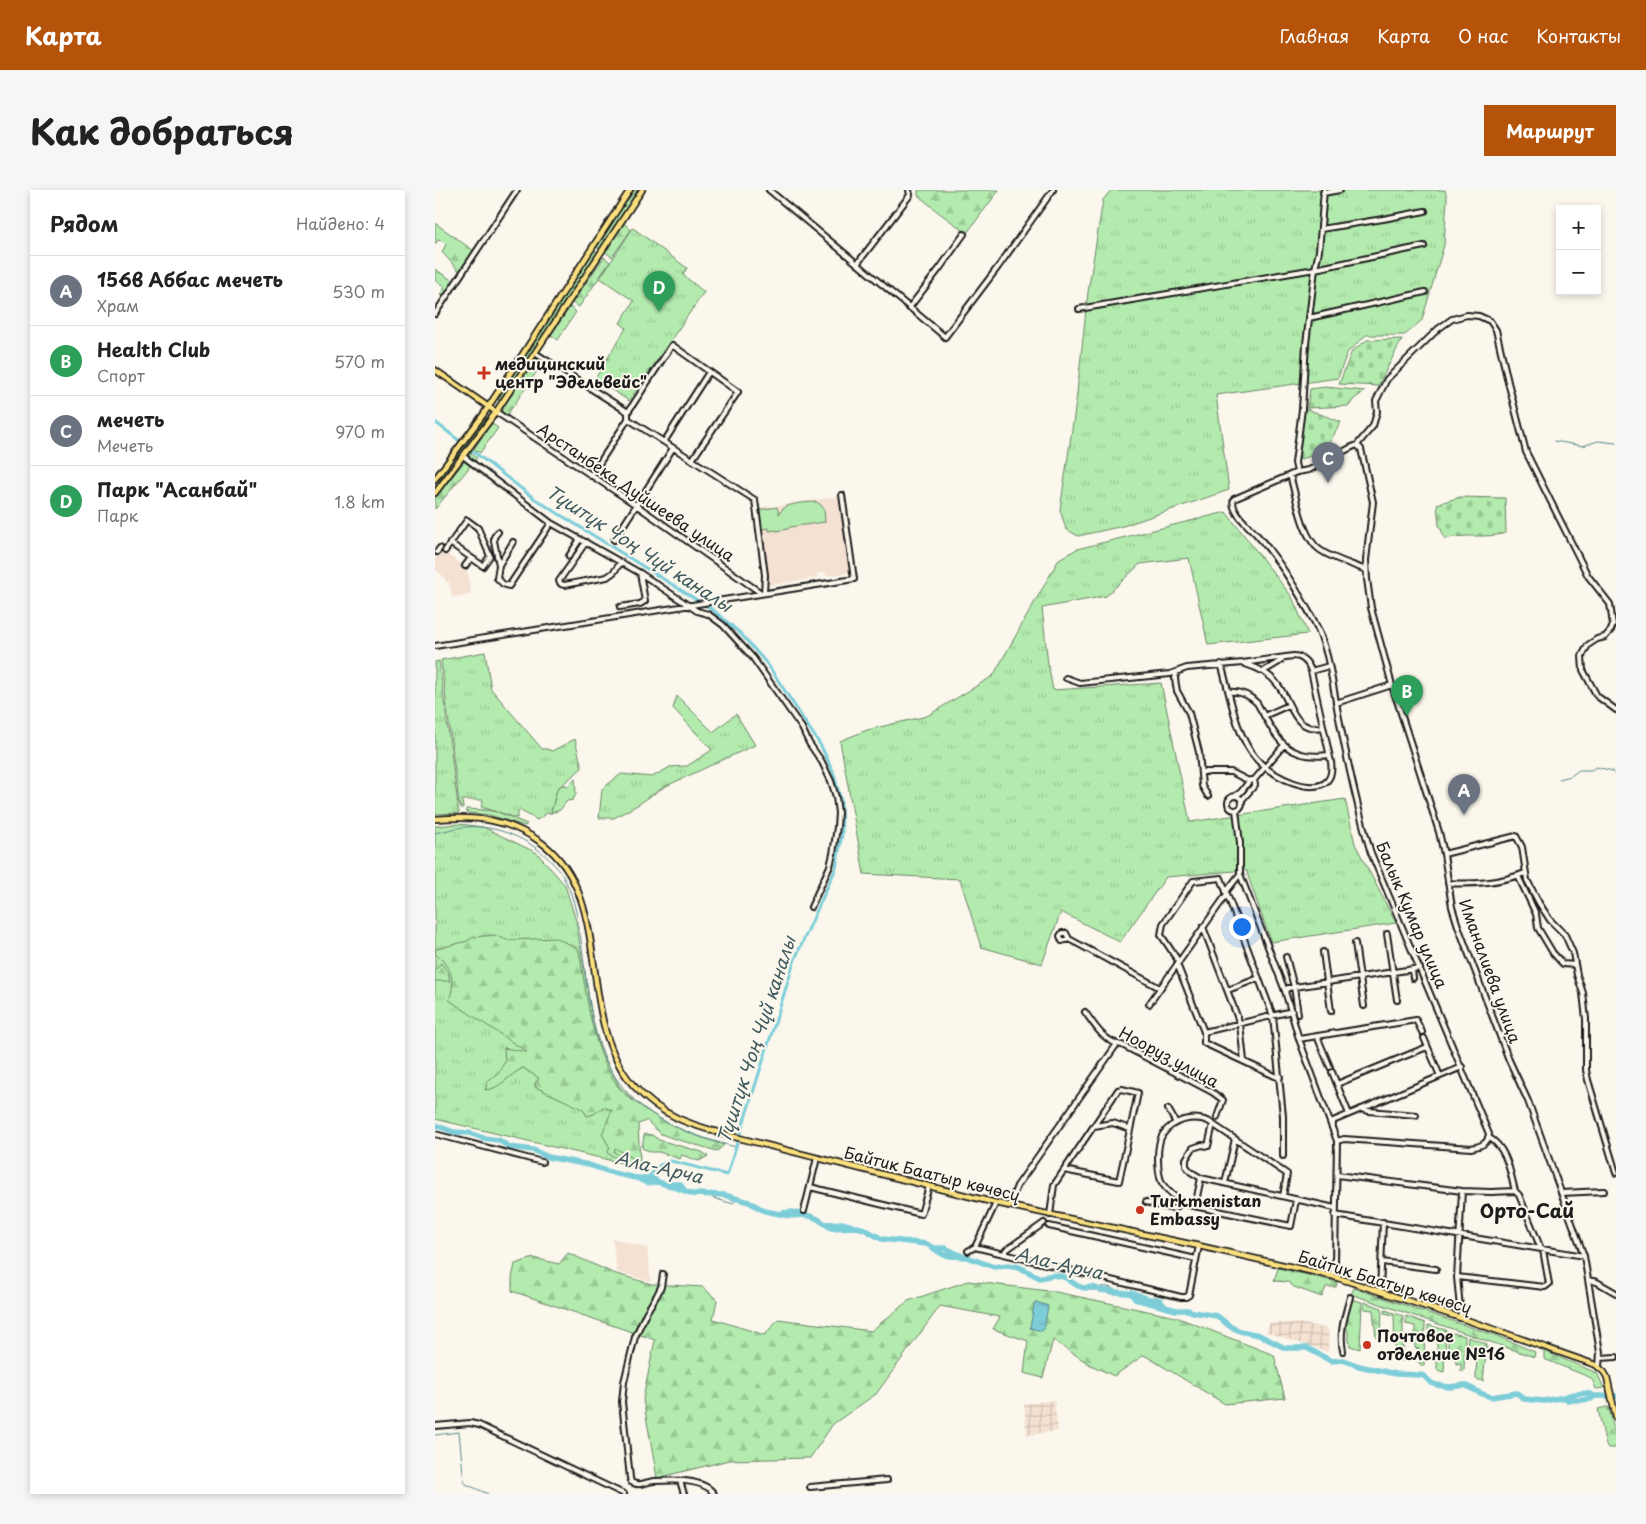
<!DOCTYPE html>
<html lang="ru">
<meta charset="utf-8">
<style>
:root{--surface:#fff;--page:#f6f6f6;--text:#222;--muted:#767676;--line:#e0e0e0;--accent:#b45309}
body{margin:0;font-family:"Playpen Sans",sans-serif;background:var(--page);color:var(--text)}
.controls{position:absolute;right:15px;top:15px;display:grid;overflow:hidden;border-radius:0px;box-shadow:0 2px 8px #0003}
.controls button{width:45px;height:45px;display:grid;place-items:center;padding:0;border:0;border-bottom:1px solid var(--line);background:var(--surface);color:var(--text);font:25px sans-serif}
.you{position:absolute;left:806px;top:736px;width:18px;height:18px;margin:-12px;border:4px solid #fff;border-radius:50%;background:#1a73e8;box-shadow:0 0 0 8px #1a73e833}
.badge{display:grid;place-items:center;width:32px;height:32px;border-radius:50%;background:var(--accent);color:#fff;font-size:16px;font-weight:700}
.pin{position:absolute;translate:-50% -41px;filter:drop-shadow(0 1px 2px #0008)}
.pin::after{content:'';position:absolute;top:26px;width:18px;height:15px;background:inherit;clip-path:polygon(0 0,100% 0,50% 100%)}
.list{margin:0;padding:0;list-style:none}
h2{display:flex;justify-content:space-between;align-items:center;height:65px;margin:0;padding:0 20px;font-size:21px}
h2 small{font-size:16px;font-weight:400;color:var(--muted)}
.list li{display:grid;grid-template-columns:32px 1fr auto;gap:15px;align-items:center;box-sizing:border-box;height:70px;padding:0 20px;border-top:1px solid var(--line)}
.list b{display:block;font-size:19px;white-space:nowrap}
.list p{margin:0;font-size:16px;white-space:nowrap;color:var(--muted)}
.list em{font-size:16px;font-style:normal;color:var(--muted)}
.map{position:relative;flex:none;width:1181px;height:1304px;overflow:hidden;border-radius:0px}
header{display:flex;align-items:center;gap:30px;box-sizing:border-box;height:70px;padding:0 25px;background:var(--accent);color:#fff}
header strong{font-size:24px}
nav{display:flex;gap:28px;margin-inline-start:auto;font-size:18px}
.intro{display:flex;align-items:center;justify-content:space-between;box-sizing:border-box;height:120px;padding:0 30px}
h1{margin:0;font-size:35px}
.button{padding:12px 22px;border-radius:0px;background:var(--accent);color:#fff;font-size:18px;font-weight:700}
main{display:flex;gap:30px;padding:0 30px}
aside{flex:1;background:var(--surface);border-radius:0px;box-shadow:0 2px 8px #0003}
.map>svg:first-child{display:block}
</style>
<header>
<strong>Карта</strong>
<nav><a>Главная</a><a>Карта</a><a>О нас</a><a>Контакты</a></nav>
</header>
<div class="intro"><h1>Как добраться</h1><a class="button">Маршрут</a></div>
<main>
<aside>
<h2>Рядом<small>Найдено: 4</small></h2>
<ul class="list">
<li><span class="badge" style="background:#6b7280">A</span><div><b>156в Аббас мечеть</b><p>Храм</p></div><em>530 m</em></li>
<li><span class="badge" style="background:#2e9e5b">B</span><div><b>Health Club</b><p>Спорт</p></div><em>570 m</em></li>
<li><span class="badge" style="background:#6b7280">C</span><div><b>мечеть</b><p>Мечеть</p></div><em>970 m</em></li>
<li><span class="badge" style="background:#2e9e5b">D</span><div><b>Парк &quot;Асанбай&quot;</b><p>Парк</p></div><em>1.8 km</em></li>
</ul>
</aside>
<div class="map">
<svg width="1181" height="1304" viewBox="0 0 1181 1304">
<defs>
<pattern id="industrial-grid" width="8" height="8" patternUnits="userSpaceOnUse" patternTransform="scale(1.25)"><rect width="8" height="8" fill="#f4e1d2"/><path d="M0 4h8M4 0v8" fill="none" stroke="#d1c0b4"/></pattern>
<pattern id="grass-tufts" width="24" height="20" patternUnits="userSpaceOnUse" patternTransform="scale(1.25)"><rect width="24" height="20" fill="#b3ebae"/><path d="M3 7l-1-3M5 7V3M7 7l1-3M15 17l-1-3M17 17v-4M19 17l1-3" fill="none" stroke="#99c995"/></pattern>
<pattern id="forest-firs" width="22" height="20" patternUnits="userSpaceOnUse" patternTransform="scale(1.25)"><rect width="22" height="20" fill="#b3ebae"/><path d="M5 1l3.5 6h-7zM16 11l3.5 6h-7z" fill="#99c995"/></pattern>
<pattern id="cemetery-stones" width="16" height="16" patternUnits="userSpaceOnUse" patternTransform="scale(1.25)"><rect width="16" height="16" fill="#b3ebae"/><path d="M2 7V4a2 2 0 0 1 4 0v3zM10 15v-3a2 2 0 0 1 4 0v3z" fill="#99c995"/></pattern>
<pattern id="water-ripples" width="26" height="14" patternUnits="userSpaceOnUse" patternTransform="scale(1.25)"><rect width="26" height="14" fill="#7dcdd9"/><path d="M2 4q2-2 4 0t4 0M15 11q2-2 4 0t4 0" fill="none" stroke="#6bafba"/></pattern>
</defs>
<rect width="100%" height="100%" fill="#fbf7ec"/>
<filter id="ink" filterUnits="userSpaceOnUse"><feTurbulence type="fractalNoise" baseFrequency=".02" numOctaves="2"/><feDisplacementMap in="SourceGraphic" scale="10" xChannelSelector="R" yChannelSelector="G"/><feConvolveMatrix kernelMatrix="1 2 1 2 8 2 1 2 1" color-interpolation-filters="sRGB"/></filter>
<g filter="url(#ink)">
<path fill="#f4e1d2" d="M405,306L416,383L391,386L390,382L382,384V388L334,395L322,318L335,316L338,319L341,316Z
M3,358L29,376L33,384L36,405L17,407L14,392H11L9,387L0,379V363Z
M177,1048L212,1058L216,1092L182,1082Z"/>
<path fill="url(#industrial-grid)" d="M835,1133H863L892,1138L894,1142L893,1162L831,1142Z
M619,1210L623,1241L592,1245L589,1214Z"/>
<path fill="url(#grass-tufts)" stroke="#688465" d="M199,0H204L165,59L161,56Z
M676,0H1010L1012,8L1009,55L987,130L970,145H931L912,163L903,188L781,205L794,300L688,336L643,346L631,339L625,320L641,212L653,102L668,10Z
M198,38L252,78L248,85L269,102L194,211L160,189L191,138L185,133L199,111L165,88Z
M159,60L162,62L115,138L66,211H64L63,208Z
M50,228L52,230L0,298V293Z
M791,322L857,407L873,444L773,455L754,368L705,374L671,406L607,418L613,474L618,500L726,493L755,632L910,609L920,654L961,733L836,752L811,680L731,687L685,752L626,722L607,774L546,757L525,689L429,684L405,551L432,540L492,526L558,486L624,369L642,359Z
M50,462L56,499L107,559H112L117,561L140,549L147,578L122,599L116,623H112L102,630L84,620L82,628L63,622L92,634L90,636L54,625L33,623L31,621V619L51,620L62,622L46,617L48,610H27L28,618H26L24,613L6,470Z
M4,471L24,623L0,624V472Z
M242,506L278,542L301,524L320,555L229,597L204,614L179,628H164L167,599L186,584L217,587L235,577L252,576L277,560L238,518Z
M24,634L48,637L102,663L130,695L141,731L157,827L164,856L172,874L185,897L202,914L199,976L0,929V636Z"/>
<path fill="url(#forest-firs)" stroke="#688465" d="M483,0H564L532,43L503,22L483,5Z
M0,33L39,61L24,81L7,62L11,54L9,52L3,50L0,54Z
M189,33L196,40L177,67L170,62Z
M169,67L175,72L144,117L137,113Z
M0,79L18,91L8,107L5,105L10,97L0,90Z
M135,117L141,122L123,150L116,145Z
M102,167L109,171L72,225L66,221Z
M56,233L63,238L45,263L39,259Z
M36,263L42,268L0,319V308Z
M140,588L141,604L138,610L132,611L125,620L116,623L122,599L128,594L133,596Z
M59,745L72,750L121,748L142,758L144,761C152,805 156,859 183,896C188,904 196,909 203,914C230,935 257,945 289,955L282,961L237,948L226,944L211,930L209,932L203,934L205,972L180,958L179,962L185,966L183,969L172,963L175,958L167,944L177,920L168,917L159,924L152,926L148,919L100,897V893L104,888L88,878C75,884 64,900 50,900L53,891L67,879V876L70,872L69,858L92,862L14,810C22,791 15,775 0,764L1,759L32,751L39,747Z
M6,773L13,782L15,791H0V780Z
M210,944L217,945L224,950L267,962L273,966L264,971L247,965L245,969L224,962H216L207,958L209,945Z
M133,1063L178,1083L216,1094L268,1097L282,1110L278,1129L330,1145L343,1129L436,1141L473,1111L533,1091L621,1102L741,1127L839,1165L850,1208L790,1214L709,1165L679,1186L654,1174L618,1150L608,1188L589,1183L593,1151L558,1139L565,1127L505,1116L441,1204L398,1234L375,1268L294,1270L222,1288L208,1209L220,1150L77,1101V1088L80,1074L99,1068L124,1074Z
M843,1078L902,1092L901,1097H891L887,1107L859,1097L853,1092L839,1091Z
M919,1098L1062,1146L1100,1162L1099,1167L916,1104Z
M916,1109L927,1112L925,1159L915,1156L912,1138L908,1137Z
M929,1112L947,1118L946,1147H941L938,1120L929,1119Z
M950,1120L968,1126V1171L960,1168L959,1125L949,1123Z
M971,1126L990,1133L989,1176H986V1173H984V1159L980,1158V1136L971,1134Z
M993,1135L1011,1140L1009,1182L1002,1180V1150L993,1148Z
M1013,1142L1030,1146L1029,1181H1026V1173L1021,1174L1020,1159L1013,1158Z
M1033,1147L1052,1154L1048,1191L1041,1189L1042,1160L1032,1157Z
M1109,1161L1162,1183L1169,1198L1161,1199L1158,1191L1154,1187L1109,1169Z
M1172,1217L1174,1218L1181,1249V1258H1173L1171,1255L1163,1219Z"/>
<path fill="url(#cemetery-stones)" stroke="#688465" d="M967,149L943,196L904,194L917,161L932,150Z
M891,197L930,201L919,209L914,216L872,218L875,199Z
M869,218L906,232L889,262L863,270Z
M1025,307L1070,308L1071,343C1051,349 1030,343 1010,349L1004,335L1002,314Z"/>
<path fill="#b3ebae" stroke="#688465" d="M381,312C391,316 389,323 390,332L355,337L353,339L341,341V340L334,341V338L326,339L324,320L342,317L344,324C350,312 369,313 381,312Z"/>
<path fill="url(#water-ripples)" stroke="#56868d" d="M601,1112L613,1116L609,1139L607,1141L595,1138L599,1115Z"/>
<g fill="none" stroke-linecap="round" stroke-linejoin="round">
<path stroke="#56868d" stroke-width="1" d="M1119,251L1148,256L1163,251L1181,253
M1124,589L1136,586L1144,580H1156L1161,577L1178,581L1181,586
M0,643C10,641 20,638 30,637C52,635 76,642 95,654C109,663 123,676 131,692C140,710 143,731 146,750C153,799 155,855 186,895C212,930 260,947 301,957
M272,1004L278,1008L295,1013H298L302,1009
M509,1065L520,1063
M649,1098C656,1102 659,1099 666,1100C674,1102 677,1107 686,1102
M663,1098C670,1095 676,1097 681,1101
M0,1245L24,1242L29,1293L53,1304"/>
<path stroke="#7dcdd9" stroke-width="3" d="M0,232L100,309L278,420L306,444L333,475L386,556L398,581L406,611L407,644L401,678L360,769L292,985L236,971L225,975L212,988"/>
<path stroke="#7dcdd9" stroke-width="5.5" d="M0,935L19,942L34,943L48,948L64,950L74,957L98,960L113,967L154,975L178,983L201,988H218L223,992L237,996L257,1004L289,1005L314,1012L330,1021L355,1026L368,1025L375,1026L383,1029L396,1038L422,1037L429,1039L447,1049L492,1054L507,1064L515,1066L532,1067L559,1077L573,1075L584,1077L605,1088L618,1085L629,1087L643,1096L649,1098L658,1097L665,1100L700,1104L714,1109H722L725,1110L730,1117L741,1120H753L758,1122L782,1126L796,1137L805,1141L824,1145L850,1158H872L896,1171L908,1170L924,1176L961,1184L986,1185L989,1186L996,1193L1002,1195L1014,1197L1030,1195L1045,1203L1056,1207L1082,1203L1089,1209L1109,1211L1129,1207L1133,1210H1146L1156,1209L1159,1206H1181
M204,989L212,993L223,992
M234,994H245L250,1001
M348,1023L357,1022L368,1025
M392,1034L407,1033L417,1036
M499,1058H510L527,1066
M696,1103L700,1109L730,1117
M1129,1207C1136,1204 1152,1201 1159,1206"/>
<defs>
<path id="minor" d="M334,0L510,147L563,77L618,0
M888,3L905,0
M886,39L948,29L990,21
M422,74L475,5L474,0
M474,118L505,78L529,44
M644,119L880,79L989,56
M0,124L82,0
M874,128L990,102
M100,163L193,222
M61,222L201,315L326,403
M193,229L320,310L330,385L329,403
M229,252L274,182
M922,255L938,236L942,222L941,211L952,189L1003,139L1017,129L1032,125L1044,126L1055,131L1061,140L1073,192L1091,262L1153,386L1175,414L1178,435L1176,440L1170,447L1162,449L1153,455L1147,466L1148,480L1162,506L1181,520
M28,266L116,333L205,383L262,421L273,424L288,435L318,468L367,538L374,553L387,572L396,591L401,607L403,623L402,637L398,664L395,676L376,717
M862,282L860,273L867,219L871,154L880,79L884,61L889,0
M855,285C861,305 867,348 885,360C898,369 916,374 931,380
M156,286L193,229V222L237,155L303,202L257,270
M63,342L59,347V351L64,375L62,388L68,394L74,396L116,333
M179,350L238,258
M151,352L124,391L126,394L129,395L172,387L179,382L186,372
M10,361L32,330L43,338L55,366L48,376L15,353
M2,362L5,358
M134,366L145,349
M64,375L78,352
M30,376L36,368
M185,417L205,414L210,411L205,383
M0,456L419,389L407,305
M810,474C824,478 835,484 843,495C857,513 858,543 888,537
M829,481L844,472L848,468
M876,481L894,476
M741,483L740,489L742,501L754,523L764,562L767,596L773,606
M631,488L645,493L735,484L752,478L808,473L858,466C868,466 873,472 876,481L896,572C901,608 860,596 842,585C832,580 823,572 816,562C799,537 795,503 786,474
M794,502C805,501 814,505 822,513C841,546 849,571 894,565
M901,513L957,495
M829,526L854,515
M767,582H796L814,591
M819,590L849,555
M793 613a7 7 0 1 1 14 0a7 7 0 1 1-14 0Z
M800,606L806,602L815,590H819L820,595L807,610
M801,620L805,653V684L850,801L864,849L902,951
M1009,664L1081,646L1087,657L1092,690L1104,713L1115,730L1130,745L1138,763L1142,785L1148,803L1151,829V880L1153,890L1181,983
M1083,686L1101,724L1103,738L1118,763L1128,774L1140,775
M1013,693C1038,695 1067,692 1090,683
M791,702L805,684
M768,737L805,834L809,871
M952,744L962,810
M634,749L627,751L625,746L627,743H631L634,749L725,798
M920,753L929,816
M888,762L896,821
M851,767L859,797L863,824
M744,772L726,745L728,734L758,691L786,688L838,826L848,926V966
M742,774L769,842V853L842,887H845
M977,780L978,788
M793,800L824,788
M850,801L853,798L985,778
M714,814L792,704
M650,822C660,836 669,852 687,855L777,902L788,910L782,927
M769,842L857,821
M882,846L895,877
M989,848L1005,886
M864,849L981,830L987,842
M897,882L914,924
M902,894L992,857
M733,919L741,933
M926,919L934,921L981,925
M778,934L773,956L767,955L758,958L751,969V976L756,982L766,988L900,1018
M898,934V931L1027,877
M659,936L678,933L695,939
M0,944L107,972
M1053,947C1072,957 1075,982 1080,1001L1084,1005L1106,1059
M902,985L1027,1001L1056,1002L1080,1001
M790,993L800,949
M375,997L486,1024L494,996
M1126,1003L1169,1001
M848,1006L852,984L773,931C758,925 738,930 728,944C721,954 722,982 727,993C733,1003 744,1010 754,1015L856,1036L861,1010
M711,1012L739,1019L747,1012
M574,1016L582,996L682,854
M760,1016L766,988
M369,1021L382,968
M615,1025L619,995L683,900L687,899L703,903L684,991L629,980
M900,1025L1149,1066
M614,1036L761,1069
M540,1057L746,1107H751L754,1105L764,1056
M533,1061L540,1057L561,1013
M569,1064L571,1060L609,1033
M947,1072L1001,1079
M228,1084L226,1097L222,1105L211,1123L200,1147L189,1192L187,1212L195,1288L196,1292C205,1297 209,1292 219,1291C236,1290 269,1288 279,1304
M897,1086L900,1073L902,951L909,949L1036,958C1046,956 1053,954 1054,944L936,663C922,617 912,570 903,523C897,492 894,459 879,431C863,401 845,371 822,345C815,337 794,321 799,309L862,282L874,280L915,258L922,255L926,259L938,312L931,370L932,389L936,418L957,495L1004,642L1009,664L1017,717L1023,736L1074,870L1093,911L1149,1066L1165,1162L1164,1177
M1022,1087L1110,1097L1114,1094L1108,1060
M1153,1090L1162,1092L1181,1103
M945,1101L948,1032
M1026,1128L1022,1087L1027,1001
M908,1161C904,1141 910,1126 915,1107
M1165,1168L1181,1167
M0,1236L35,1233L44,1235L189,1304
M245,1291L249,1304
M375,1297L452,1290"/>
<path id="major" d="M0,180L61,222
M0,289L48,225L195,0
M0,303L61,222L207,0
M0,629C41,626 73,628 107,653C182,710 138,825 198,895C227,928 260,936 300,947L561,1013L764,1056L897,1086L1026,1128L1161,1175L1169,1182L1172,1187L1181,1228"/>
</defs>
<use href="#minor" stroke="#1c1c1c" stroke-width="8"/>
<use href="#major" stroke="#1c1c1c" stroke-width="8"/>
<use href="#minor" stroke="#fbf7ec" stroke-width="4"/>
<use href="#major" stroke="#fbe080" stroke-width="4.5"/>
</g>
</g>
<g fill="#c8321e" stroke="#fbf7ec" stroke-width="2">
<path d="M46.5 175.5h5v5h5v5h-5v5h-5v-5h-5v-5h5z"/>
<circle cx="705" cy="1020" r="5"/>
<circle cx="932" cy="1155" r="5"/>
</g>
<g text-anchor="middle" stroke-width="4" stroke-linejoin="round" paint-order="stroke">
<g font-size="16" font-weight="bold" fill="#1c1c1c" stroke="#fbf7ec" text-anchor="start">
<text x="60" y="180">медицинский<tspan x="60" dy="18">центр "Эдельвейс"</tspan></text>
<text x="715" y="1017">Turkmenistan<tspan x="715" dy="18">Embassy</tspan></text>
<text x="942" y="1152">Почтовое<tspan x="942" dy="18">отделение №16</tspan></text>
</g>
<g font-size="16" fill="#1c1c1c" stroke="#fbf7ec">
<text transform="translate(201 302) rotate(34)" y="6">Арстанбека Дуйшеева улица</text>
<text transform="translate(977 725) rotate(67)" y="6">Балык Кумар улица</text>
<text transform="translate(1055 781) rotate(70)" y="6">Иманалиева улица</text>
<text transform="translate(734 867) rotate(28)" y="6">Нооруз улица</text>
<text transform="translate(497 984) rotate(14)" y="6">Байтик Баатыр көчөсү</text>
<text transform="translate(950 1092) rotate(17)" y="6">Байтик Баатыр көчөсү</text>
</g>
<g font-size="18" font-style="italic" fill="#3e5a5e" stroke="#fbf7ec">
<text transform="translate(204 359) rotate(33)" y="6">Түштүк Чоң Чүй каналы</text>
<text transform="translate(322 850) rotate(-72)" y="6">Түштүк Чоң Чүй каналы</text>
<text transform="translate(224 978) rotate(13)" y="6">Ала-Арча</text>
<text transform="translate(624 1074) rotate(13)" y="6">Ала-Арча</text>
</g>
<g font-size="19" font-weight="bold" fill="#1c1c1c" stroke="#fbf7ec">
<text x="1092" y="1028">Орто-Сай</text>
</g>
</g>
</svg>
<div class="controls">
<button>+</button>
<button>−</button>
</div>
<div class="you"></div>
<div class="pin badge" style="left:1029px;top:625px;background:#6b7280">A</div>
<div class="pin badge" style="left:972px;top:526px;background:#2e9e5b">B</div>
<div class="pin badge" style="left:893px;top:293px;background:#6b7280">C</div>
<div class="pin badge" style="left:224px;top:122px;background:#2e9e5b">D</div>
</div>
</main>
